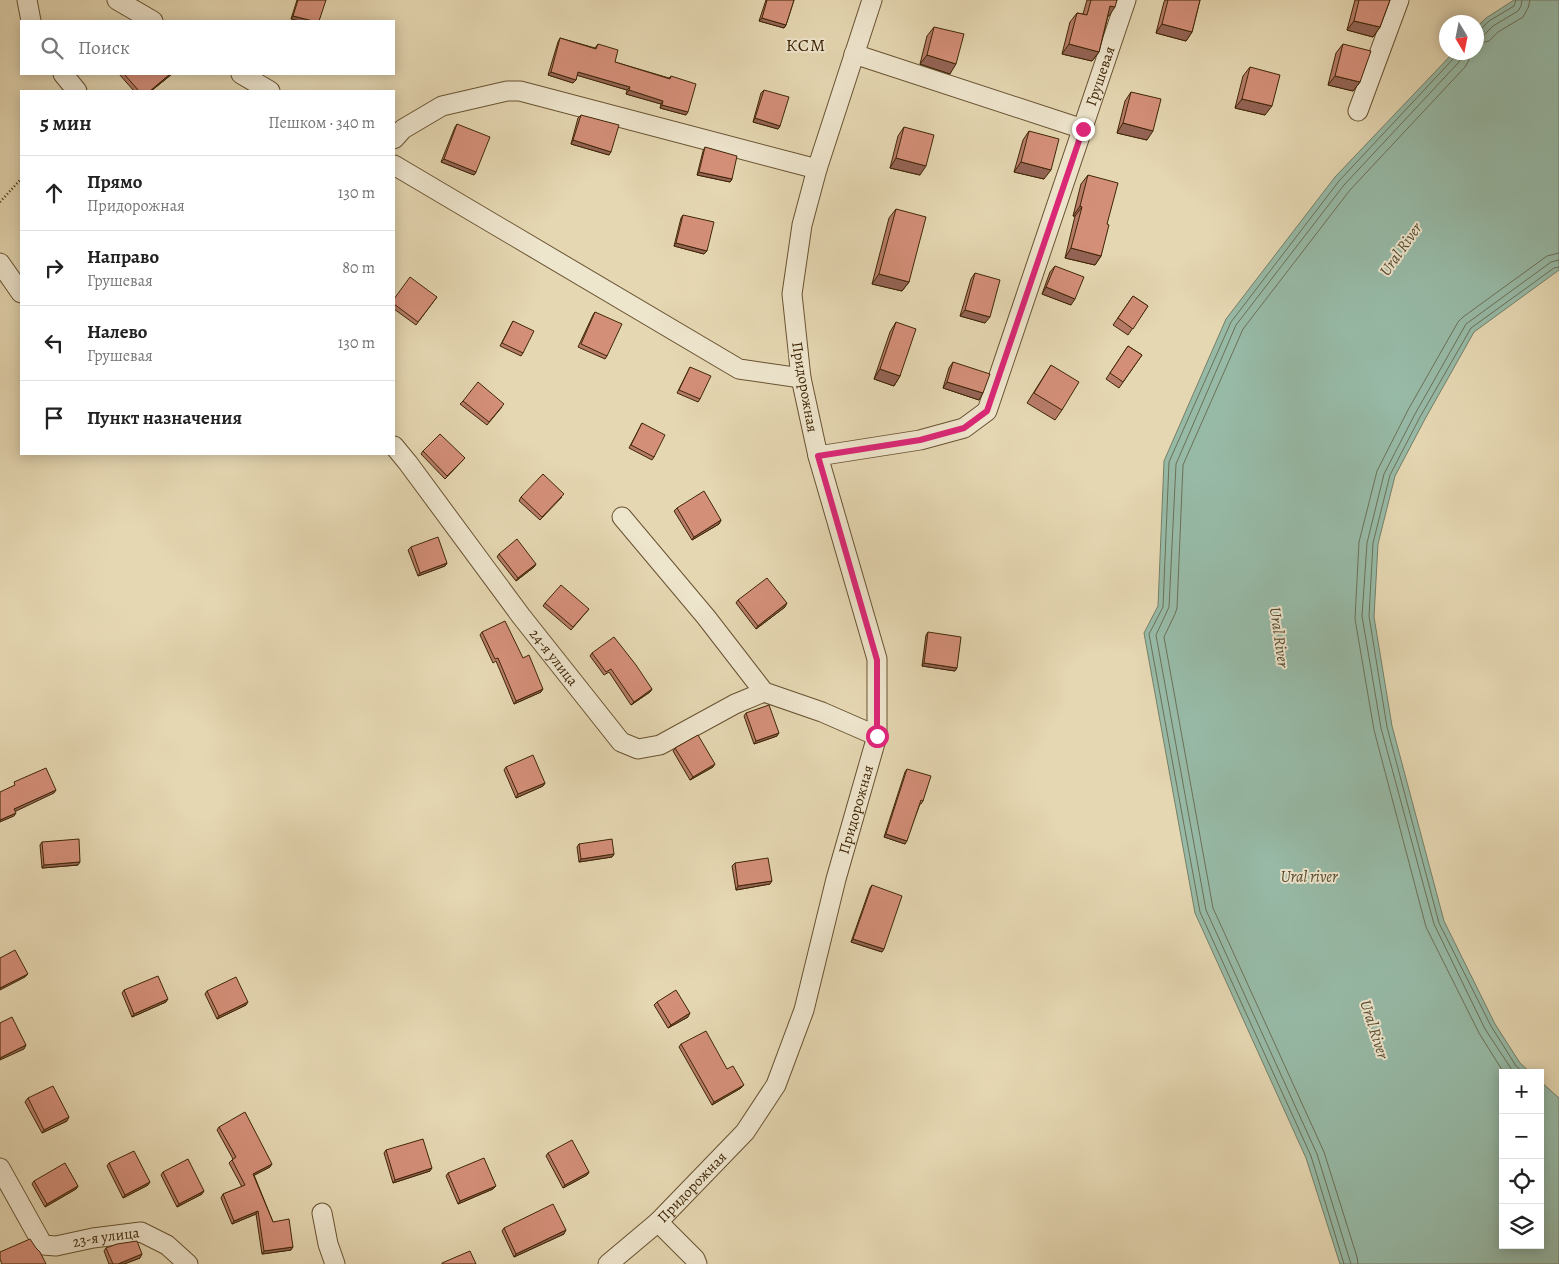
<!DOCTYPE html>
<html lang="ru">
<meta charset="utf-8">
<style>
:root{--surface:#fff;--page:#f6f6f6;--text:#222;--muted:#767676;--line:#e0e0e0}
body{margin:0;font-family:Alegreya,serif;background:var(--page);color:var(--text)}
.controls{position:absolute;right:15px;bottom:15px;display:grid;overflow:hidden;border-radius:0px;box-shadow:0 2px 12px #0003}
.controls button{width:45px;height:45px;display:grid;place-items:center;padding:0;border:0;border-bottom:1px solid var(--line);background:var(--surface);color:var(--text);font:25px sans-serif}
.compass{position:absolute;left:1439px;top:15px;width:45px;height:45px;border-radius:50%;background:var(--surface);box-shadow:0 2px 12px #0003;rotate:170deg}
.stop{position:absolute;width:15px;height:15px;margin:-11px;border:4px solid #db2777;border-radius:50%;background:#fff}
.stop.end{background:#db2777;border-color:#fff;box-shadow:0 1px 5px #0008}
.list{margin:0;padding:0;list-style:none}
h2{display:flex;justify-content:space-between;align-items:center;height:65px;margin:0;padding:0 20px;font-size:21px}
h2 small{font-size:16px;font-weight:400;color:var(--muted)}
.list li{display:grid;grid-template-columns:32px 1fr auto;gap:15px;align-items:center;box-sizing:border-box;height:75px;padding:0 20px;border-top:1px solid var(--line)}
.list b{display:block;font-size:19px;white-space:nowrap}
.list p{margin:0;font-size:16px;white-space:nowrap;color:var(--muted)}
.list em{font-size:16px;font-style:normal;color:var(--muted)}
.icon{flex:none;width:28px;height:28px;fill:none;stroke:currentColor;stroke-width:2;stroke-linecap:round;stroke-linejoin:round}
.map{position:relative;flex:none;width:1559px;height:1264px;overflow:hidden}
.search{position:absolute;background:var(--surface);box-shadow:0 2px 12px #0003;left:20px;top:20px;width:375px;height:55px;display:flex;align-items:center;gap:12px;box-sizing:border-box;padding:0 18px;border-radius:0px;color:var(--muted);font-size:19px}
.panel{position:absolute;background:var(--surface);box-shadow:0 2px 12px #0003;left:20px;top:90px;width:375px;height:365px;border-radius:0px}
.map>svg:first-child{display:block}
</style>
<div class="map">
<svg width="1559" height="1264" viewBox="0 0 1559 1264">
<rect width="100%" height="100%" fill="#e5d7b2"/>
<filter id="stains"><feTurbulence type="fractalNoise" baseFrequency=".004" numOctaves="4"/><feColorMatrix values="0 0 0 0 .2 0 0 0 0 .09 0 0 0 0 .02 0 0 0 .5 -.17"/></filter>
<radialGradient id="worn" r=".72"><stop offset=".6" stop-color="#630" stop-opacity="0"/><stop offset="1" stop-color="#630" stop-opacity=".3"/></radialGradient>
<path fill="#97baa7" stroke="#747f67" d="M1514,0H1559V270L1474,332L1425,419L1395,476L1378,544L1374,617L1392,726L1444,921L1495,1024L1520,1063L1531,1073H1503V1245H1540V1081L1559,1098V1264H1340L1306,1158L1195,913L1144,633L1158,606L1164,461L1226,319L1335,177L1453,53L1476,52L1477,27L1486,18Z"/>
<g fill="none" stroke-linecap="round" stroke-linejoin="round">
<path stroke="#6b7056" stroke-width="1" d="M1476,30L1481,29L1489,21L1514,6L1516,0
M1476,37L1484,35L1493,26L1518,11L1521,6L1522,0
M1476,44L1489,41L1498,32L1523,17L1528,8L1530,0
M1504,1073L1479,1033L1426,927L1374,730L1355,619L1359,542L1377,471L1408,410L1458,322L1463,317L1547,256L1559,253
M1514,1073L1485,1029L1434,924L1381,728L1362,616L1367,543L1384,474L1415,414L1466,324L1551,262L1559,260
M1524,1073L1516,1066L1491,1026L1439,923L1387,727L1369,616L1373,543L1390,475L1420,417L1471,328L1554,268L1559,267
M1344,1264L1311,1156L1200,912L1149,634L1163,607L1169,462L1231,322L1339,181L1454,58L1456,52
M1351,1264L1317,1154L1206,910L1156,635L1169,607L1176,464L1236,325L1344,185L1459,62L1462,52
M1358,1264L1357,1257L1324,1152L1213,908L1164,637L1175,614L1177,608L1183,465L1243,329L1350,190L1465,67L1469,60L1470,52"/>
<defs>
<g id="minor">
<path d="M27,0L31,21"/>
<path d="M117,0L153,21"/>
<path d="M854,54L1083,129"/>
<path d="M63,74L77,91"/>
<path d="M241,74L270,91"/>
<path d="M1358,111L1399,0"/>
<path d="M394,139L403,129L442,106L507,91H520L817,169"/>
<path d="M394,165L739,369L801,378"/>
<path d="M0,263L21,293"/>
<path id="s1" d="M394,446L408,463L521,616L621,742L638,749L660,745L735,704L764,692"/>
<path id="s2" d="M818,456L920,440L964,428L987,411L1126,0"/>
<path d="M622,517L706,617L764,692L822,712L877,736"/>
<path id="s3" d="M0,1168L43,1245L56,1246L93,1238L141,1232L167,1245L188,1264"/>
<path d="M322,1213L328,1244L335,1264"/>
<path d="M658,1222L695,1259L697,1264"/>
<path id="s4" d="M608,1264L658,1222L745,1132L776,1085L804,1010L836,879L877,736V659L818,456L801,378L792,294L802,225L817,169L872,0"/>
</g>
</defs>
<use href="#minor" stroke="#685231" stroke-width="21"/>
<path stroke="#3f2606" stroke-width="2.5" stroke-dasharray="1 2.5" stroke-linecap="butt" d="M0,202L21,179"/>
<use href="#minor" stroke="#eee5cd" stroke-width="19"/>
</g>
<path fill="#b67b68" stroke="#3f2606" d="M297,0H326L291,19Z
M766,0H794L786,25L784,28L759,21Z
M1087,0H1117L1109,16H1108L1099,52L1092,61L1062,54L1070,22L1077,13L1083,14Z
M1165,0H1200L1192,32L1186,41L1156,33L1164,2Z
M1355,0H1390L1380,27L1373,37L1347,30Z
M934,27L950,74L920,64L927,36Z
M560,38L595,48L598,44L615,62L669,78L671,76L686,115L660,108L661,104L626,94L627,90L577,75L576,80L573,83L548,75L558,42Z
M1343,44L1360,82L1353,91L1328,85L1336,53Z
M1250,67L1265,115L1235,108L1243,76Z
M119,74H172L151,91H134Z
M764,90L780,126L778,129L753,122L761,93Z
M1131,92L1147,140L1117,133L1125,101Z
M581,115L609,155L571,144L578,118Z
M457,124L476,172L474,175L441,162L455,127Z
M904,127L920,175L890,168L898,136Z
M1029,131L1044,179L1014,172L1023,140Z
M705,147L732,179L730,182L697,175L703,151Z
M1088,175L1107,224L1101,256L1095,265L1065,258L1075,216H1073L1081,184Z
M896,209L909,282L902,291L872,284L889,218Z
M683,215L704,254L674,246L681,218Z
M1055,266L1071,305L1042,294L1050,272Z
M975,273L985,323L960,316L971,279Z
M1133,296L1148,306L1128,335L1113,325Z
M437,297L416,325L394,309V299Z
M595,312L607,356L605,359L578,347L593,315Z
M513,321L523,353L521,356L500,346Z
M896,322L900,376L894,386L874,379L890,332Z
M1128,346L1142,355L1119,388L1106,379Z
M953,362L979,400L943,388L949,368Z
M1051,365L1062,410L1055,420L1027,403Z
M690,367L700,399L698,402L677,393Z
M463,401L502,407L487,425L460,404Z
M642,423L654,457L652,460L629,448Z
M423,451L465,458L445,479L421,454Z
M521,497H562L540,520L519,501Z
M677,508L721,520L719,524L692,540L674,511Z
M411,547L447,563L445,566L418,576L408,550Z
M499,554L536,564L534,567L516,581L497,557Z
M738,600L785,607L756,629L736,603Z
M545,603L589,609L571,630L543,606Z
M482,632L523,658L541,692L514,704L496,661L493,663L480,635Z
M928,632L955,671L922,666L926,635Z
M592,653L652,689L650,692L631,705L609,672L604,675L590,656Z
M746,713L777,736L754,744L744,716Z
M675,748L713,767L690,780L673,751Z
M506,767L545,783L543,786L516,798L504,770Z
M907,769L923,801L921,804H920L905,844L884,837L905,772Z
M42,842L78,865L42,868L40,845Z
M579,844L614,854L612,857L579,862L577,847Z
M735,863L770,884L736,890L732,866Z
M872,885L882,952L851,942L870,888Z
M124,990L166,1002L132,1017L122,993Z
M207,991L246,1005L217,1019L205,994Z
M657,1002L688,1017L668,1028L654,1005Z
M681,1044L727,1069L741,1088L712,1105L679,1047Z
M28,1098L67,1121L42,1133L25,1102Z
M219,1127L270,1167L254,1175L273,1222L291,1250L262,1254L256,1214L232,1224L221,1198L223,1194L242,1187L229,1163L233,1159L217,1130Z
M386,1150L430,1171L393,1183L384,1153Z
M548,1153L589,1172L587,1175L563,1188L546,1156Z
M109,1163L148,1185L123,1198L107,1166Z
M163,1172L202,1194L177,1207L161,1175Z
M448,1173L493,1189L458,1204L446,1176Z
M34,1181L78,1186L76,1189L45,1207L32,1184Z
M504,1228L564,1234L514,1257L502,1231Z
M106,1248L140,1258L124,1264H109L104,1251Z"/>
<path fill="#946455" stroke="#3f2606" d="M1110,6L1115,7L1109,16L1104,15Z
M293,16L313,21H300L291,19Z
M762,18L786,25L784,28L759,21Z
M1354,21L1380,27L1373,37L1347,30Z
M1162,24L1192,32L1186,41L1156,33Z
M1069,44L1099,52L1092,61L1062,54Z
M927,55L956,64L950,74L920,64Z
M551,72L576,80L573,83L548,75Z
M578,72L630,87L627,90L576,75Z
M170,74H172L151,91H150Z
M1335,76L1360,82L1353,91L1328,85Z
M629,90L663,101L661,104L626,94Z
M1242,99L1272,106L1265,115L1235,108Z
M662,105L688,112L686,115L660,108Z
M755,118L780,126L778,129L753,122Z
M1123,123L1153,131L1147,140L1117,133Z
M573,140L611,152L609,155L571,144Z
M896,158L926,166L920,175L890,168Z
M444,159L476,172L474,175L441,162Z
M1021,162L1051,170L1044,179L1014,172Z
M699,172L732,179L730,182L697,175Z
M1080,206L1082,207L1075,216H1073Z
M676,243L707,251L704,254L674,246Z
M1071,248L1101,256L1095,265L1065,258Z
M879,274L909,282L902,291L872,284Z
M1046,287L1075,299L1071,305L1042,294Z
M965,310L990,317L985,323L960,316Z
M880,369L900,376L894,386L874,379Z
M947,382L983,393L979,400L943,388Z
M721,520L719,524L692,540L694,537Z
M447,563L445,566L418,576L420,573Z
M536,564L534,567L516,581L518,578Z
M787,603L785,607L756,629L758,626Z
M924,663L957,668L955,671L922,666Z
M543,689L541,692L514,704L516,701Z
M652,689L650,692L631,705L634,702Z
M779,733L777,736L754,744L756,741Z
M715,764L713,767L690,780L693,777Z
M545,783L543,786L516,798L518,794Z
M56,790L54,793L12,813L14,809Z
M16,813L14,816L0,822V820Z
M886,834L907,841L905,844L884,837Z
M614,854L612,857L579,862L581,859Z
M80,862L78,865L42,868L44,865Z
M772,881L770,884L736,890L738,886Z
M853,939L884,949L882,952L851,942Z
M28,974L25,977L0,990V988Z
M168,999L166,1002L132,1017L134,1014Z
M248,1002L246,1005L217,1019L219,1016Z
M690,1013L688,1017L668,1028L671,1025Z
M26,1045L24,1049L0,1060V1058Z
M744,1085L741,1088L712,1105L714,1102Z
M69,1117L67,1121L42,1133L44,1130Z
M272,1164L270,1167L251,1177L253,1174Z
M432,1168L430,1171L393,1183L395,1180Z
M589,1172L587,1175L563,1188L565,1185Z
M150,1182L148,1185L123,1198L125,1195Z
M78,1186L76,1189L45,1207L47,1204Z
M496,1186L493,1189L458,1204L460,1201Z
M204,1191L202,1194L177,1207L179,1204Z
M258,1211L256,1214L232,1224L234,1221Z
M566,1230L564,1234L514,1257L516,1254Z
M293,1247L291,1250L262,1254L264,1251Z
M142,1254L140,1258L124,1264H118Z"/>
<path fill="#d48f79" stroke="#3f2606" d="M298,0H326L319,21H313L293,16Z
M767,0H794L786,25L762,18Z
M1091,0H1117L1115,7L1110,6L1099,52L1069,44L1077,13L1087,15Z
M1168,0H1200L1192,32L1162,24Z
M1359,0H1390L1380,27L1354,21Z
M934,27L964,34L956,64L927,55Z
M560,38L596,49L598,44L618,50L615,62L670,79L671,76L696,84L688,112L662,105L663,101L629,90L630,87L578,72L576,80L551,72Z
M1343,44L1371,51L1360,82L1335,76Z
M1250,67L1280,75L1272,106L1242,99Z
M124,74H170L150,91H139Z
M764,90L789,97L780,126L755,118Z
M1131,92L1161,99L1153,131L1123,123Z
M581,115L619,125L611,152L573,140Z
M457,124L490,137L476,172L444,159Z
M904,127L934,135L926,166L896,158Z
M1029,131L1059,139L1051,170L1021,162Z
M705,147L737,156L732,179L699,172Z
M1088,175L1118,183L1107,224L1109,225L1101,256L1071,248L1082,207L1080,206Z
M896,209L926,217L909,282L879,274Z
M683,215L714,222L707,251L676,243Z
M1055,266L1084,277L1075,299L1046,287Z
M975,273L1000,280L990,317L965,310Z
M410,277L437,297L418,322L394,304V299Z
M1133,296L1148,306L1133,329L1118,318Z
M595,312L622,324L607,356L581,344Z
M513,321L534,331L523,353L502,343Z
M896,322L916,329L900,376L880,369Z
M1128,346L1142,355L1123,382L1110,373Z
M953,362L990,374L983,393L947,382Z
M1051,365L1079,382L1062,410L1034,393Z
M690,367L711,376L700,399L679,390Z
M478,382L504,404L489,422L463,401Z
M642,423L665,435L654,457L631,445Z
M440,434L465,458L447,476L423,451Z
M543,474L564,494L542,517L521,497Z
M704,491L721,520L694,537L677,508Z
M438,537L447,563L420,573L411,547Z
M517,539L536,564L518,578L499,554Z
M767,578L787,603L758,626L738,600Z
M561,585L589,609L573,627L545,603Z
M505,621L523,658L529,655L543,689L516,701L498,658L495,659L482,632Z
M928,632L961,637L957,668L924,663Z
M614,637L636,665L652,689L634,702L611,669L606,672L592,653Z
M769,705L779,733L756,741L746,713Z
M698,735L715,764L693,777L675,748Z
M533,755L545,783L518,794L506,767Z
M46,768L56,790L14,809L16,813L0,820V792L15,785L14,782Z
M907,769L931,776L923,801L921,800L907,841L886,834Z
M79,839L80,862L44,865L42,842Z
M612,839L614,854L581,859L579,844Z
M768,858L772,881L738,886L735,863Z
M872,885L902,896L884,949L853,939Z
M15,950L28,974L0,988V958Z
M158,976L168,999L134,1014L124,990Z
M236,977L248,1002L219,1016L207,991Z
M676,990L690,1013L671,1025L657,1002Z
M12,1017L26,1045L0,1058V1023Z
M706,1031L727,1069L733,1066L744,1085L714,1102L681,1044Z
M53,1086L69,1117L44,1130L28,1098Z
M245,1112L272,1164L253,1174L273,1222L289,1219L293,1247L264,1251L258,1211L234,1221L223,1194L245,1185L232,1160L236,1157L219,1127Z
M423,1139L432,1168L395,1180L386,1150Z
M572,1140L589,1172L565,1185L548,1153Z
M134,1151L150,1182L125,1195L109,1163Z
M484,1158L496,1186L460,1201L448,1173Z
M188,1159L204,1191L179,1204L163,1172Z
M65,1163L78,1186L47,1204L34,1181Z
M553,1204L566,1230L516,1254L504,1228Z
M30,1239L36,1248L40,1252L46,1264H2L0,1259V1252Z
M137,1241L142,1254L118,1264H113L106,1248L117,1244Z
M470,1251L476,1264H442V1263Z"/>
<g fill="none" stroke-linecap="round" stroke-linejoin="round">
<path stroke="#db2777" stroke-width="6" d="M877,736V660L818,456L920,440L964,428L987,411L1083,129"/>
</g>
<g text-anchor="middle" stroke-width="4" stroke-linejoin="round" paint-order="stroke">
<g font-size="15" fill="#3f2606" stroke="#eee5cd">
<text dy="5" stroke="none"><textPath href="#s2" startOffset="531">Грушевая</textPath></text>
<text transform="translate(805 387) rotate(80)" y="5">Придорожная</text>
<text dy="5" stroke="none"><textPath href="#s1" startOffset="265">24-я улица</textPath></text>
<text dy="5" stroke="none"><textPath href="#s4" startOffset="534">Придорожная</textPath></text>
<text dy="5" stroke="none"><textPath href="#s4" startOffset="114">Придорожная</textPath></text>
<text dy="5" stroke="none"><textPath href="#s3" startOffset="152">23-я улица</textPath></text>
</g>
<g font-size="16" font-style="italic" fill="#554b2e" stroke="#eee5cd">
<text transform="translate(1400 249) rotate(-55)" y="6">Ural River</text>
<text transform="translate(1280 637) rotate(82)" y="6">Ural River</text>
<text x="1309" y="882">Ural river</text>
<text transform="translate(1375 1029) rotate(72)" y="6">Ural River</text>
</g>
<g font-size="18" letter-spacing="1" fill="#3f2606" stroke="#eee5cd">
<text x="806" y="51">КСМ</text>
</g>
</g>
<rect width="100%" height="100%" filter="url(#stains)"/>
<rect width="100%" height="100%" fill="url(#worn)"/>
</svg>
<div class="controls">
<button>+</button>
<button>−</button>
<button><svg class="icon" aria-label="locate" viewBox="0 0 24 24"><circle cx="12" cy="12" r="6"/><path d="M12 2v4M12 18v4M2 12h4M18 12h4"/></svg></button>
<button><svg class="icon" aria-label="layers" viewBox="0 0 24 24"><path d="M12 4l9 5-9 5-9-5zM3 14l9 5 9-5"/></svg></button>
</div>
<svg class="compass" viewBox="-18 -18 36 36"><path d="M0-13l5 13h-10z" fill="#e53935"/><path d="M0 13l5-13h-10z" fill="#767676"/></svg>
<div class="stop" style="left:877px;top:736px"></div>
<div class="stop end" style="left:1083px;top:129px"></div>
<div class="search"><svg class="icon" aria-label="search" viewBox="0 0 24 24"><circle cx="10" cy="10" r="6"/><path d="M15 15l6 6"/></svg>Поиск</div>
<section class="panel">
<h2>5 мин<small>Пешком · 340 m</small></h2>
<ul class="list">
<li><svg class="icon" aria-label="ahead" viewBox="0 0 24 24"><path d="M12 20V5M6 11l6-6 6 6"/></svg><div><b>Прямо</b><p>Придорожная</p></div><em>130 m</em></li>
<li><svg class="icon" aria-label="right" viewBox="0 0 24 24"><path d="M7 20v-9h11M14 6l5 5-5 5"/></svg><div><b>Направо</b><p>Грушевая</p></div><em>80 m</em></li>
<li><svg class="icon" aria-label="left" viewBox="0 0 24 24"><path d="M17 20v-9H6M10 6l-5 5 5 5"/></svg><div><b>Налево</b><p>Грушевая</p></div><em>130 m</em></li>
<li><svg class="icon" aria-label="arrive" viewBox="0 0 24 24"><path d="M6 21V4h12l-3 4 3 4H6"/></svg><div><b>Пункт назначения</b></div></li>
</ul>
</section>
</div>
